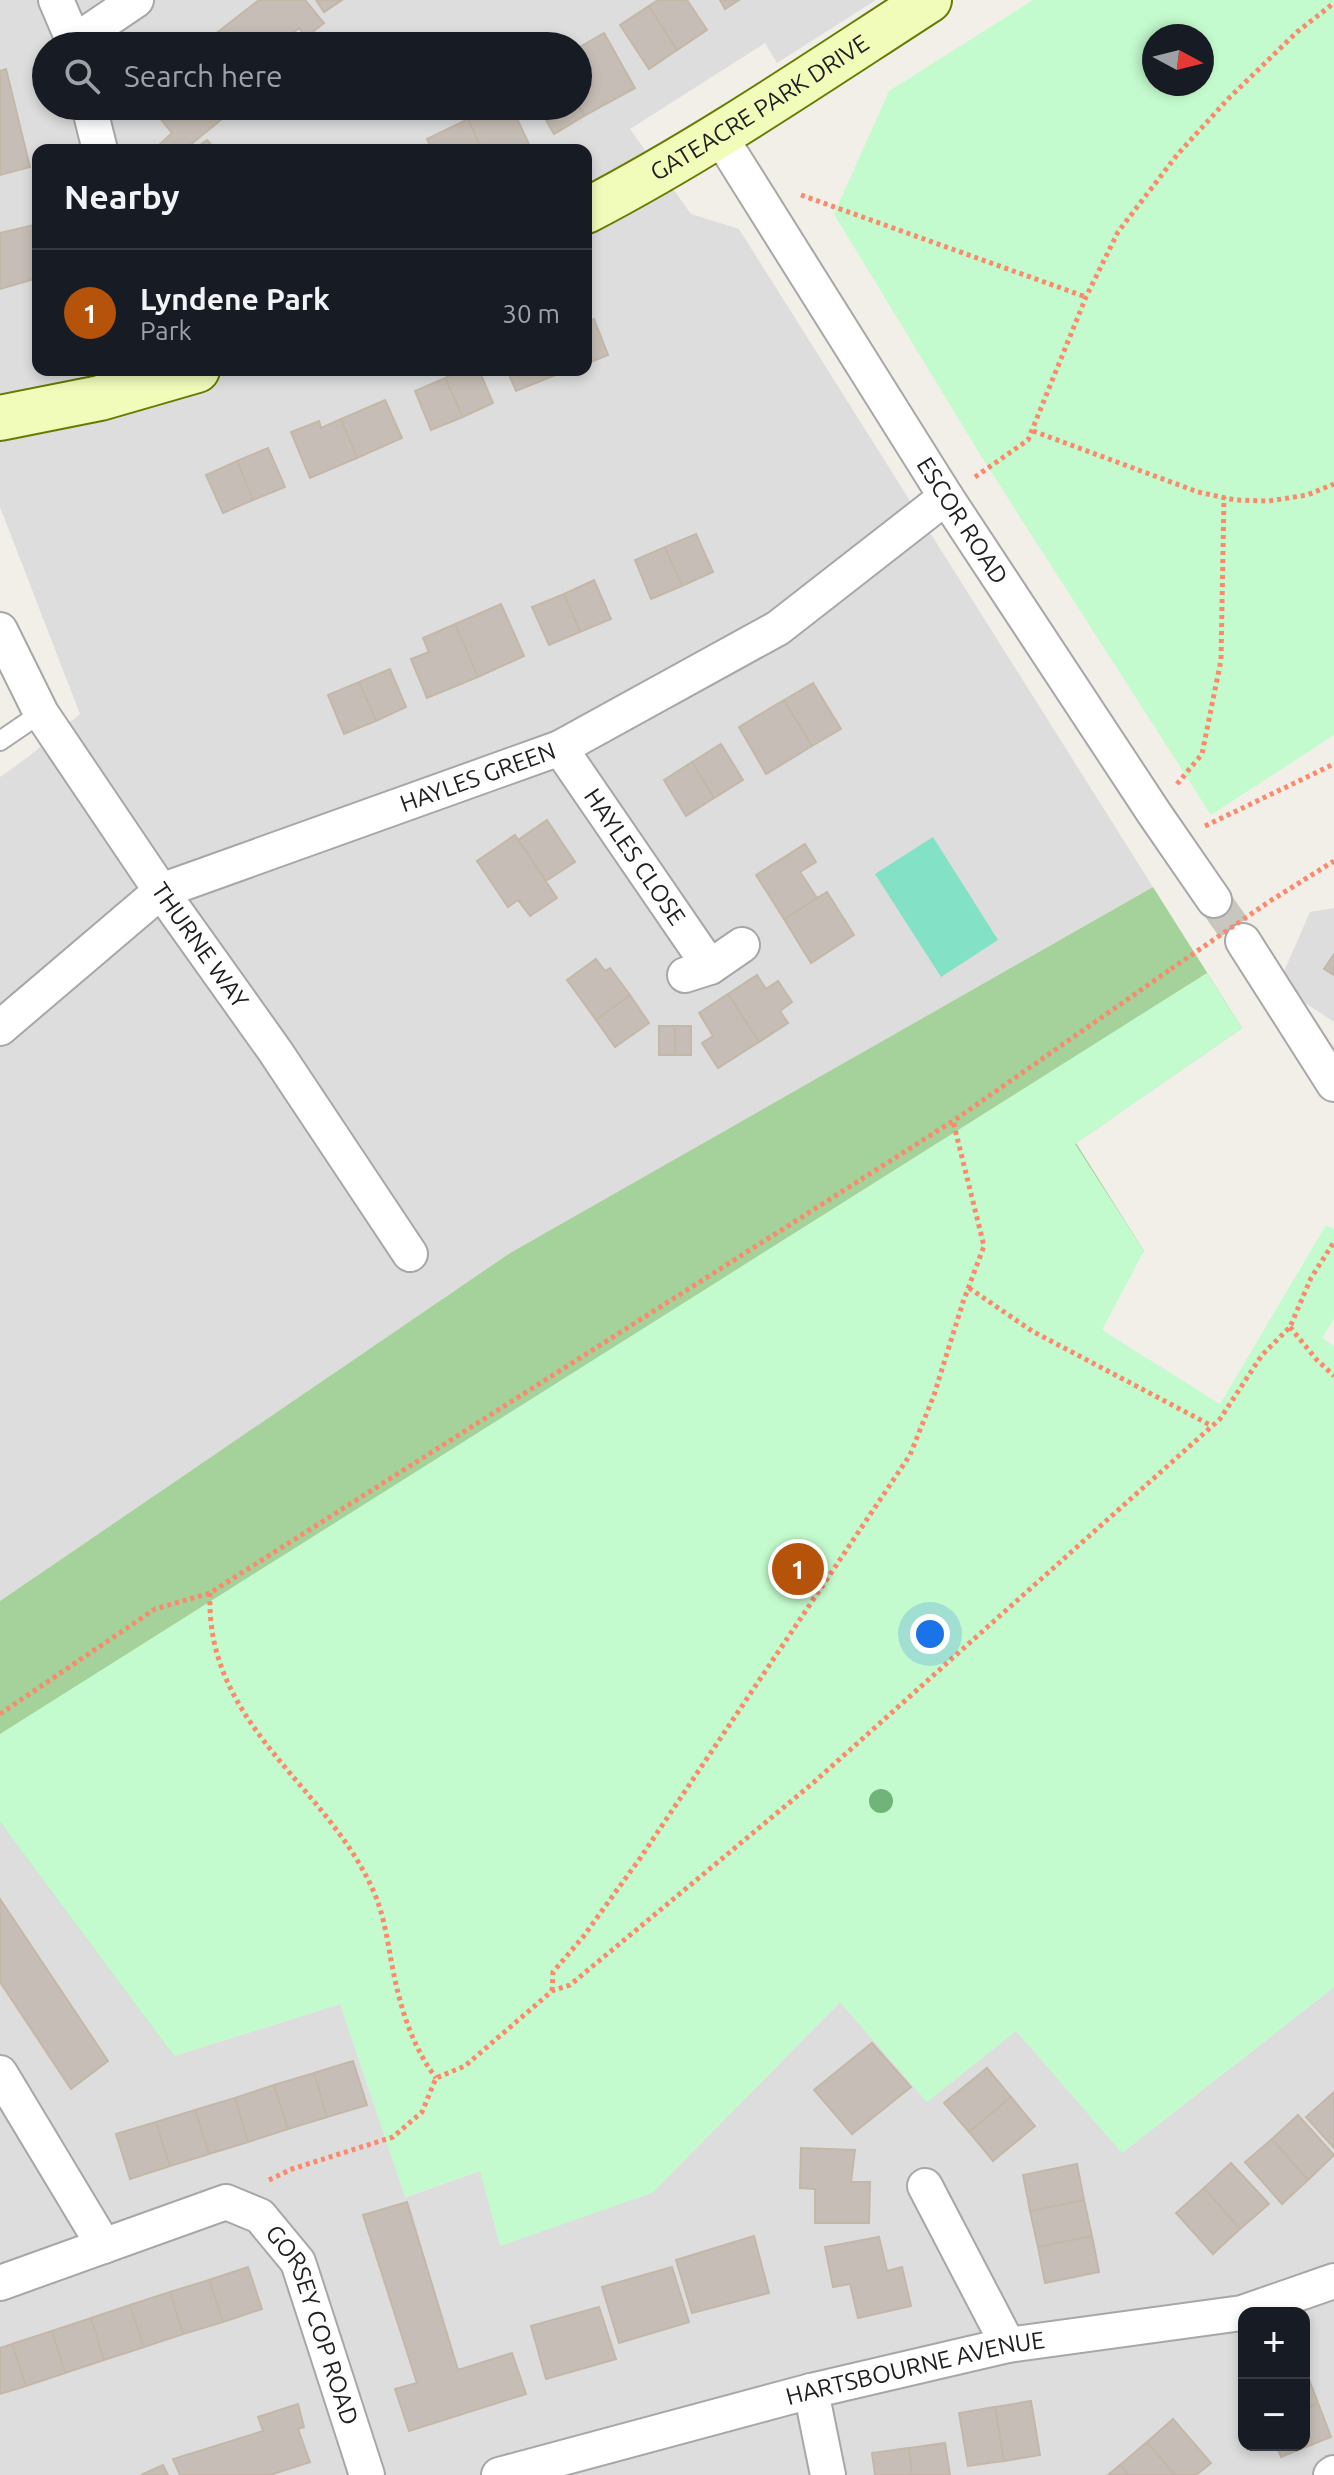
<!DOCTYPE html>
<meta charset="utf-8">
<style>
:root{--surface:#171b24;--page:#20242c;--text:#f1f3f6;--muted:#9ea1a6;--line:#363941;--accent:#b45309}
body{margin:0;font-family:Ubuntu,sans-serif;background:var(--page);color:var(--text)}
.controls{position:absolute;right:24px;bottom:24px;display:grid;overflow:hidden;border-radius:16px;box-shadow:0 4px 12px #0003}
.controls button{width:72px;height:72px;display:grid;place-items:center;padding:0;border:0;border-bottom:2px solid var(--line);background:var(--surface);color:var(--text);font:40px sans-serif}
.compass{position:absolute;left:1142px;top:24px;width:72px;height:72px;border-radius:50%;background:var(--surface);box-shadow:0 4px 12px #0003;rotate:97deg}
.you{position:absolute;left:930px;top:1634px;width:28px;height:28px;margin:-20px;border:6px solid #fff;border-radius:50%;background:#1a73e8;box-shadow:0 0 0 12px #1a73e833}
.badge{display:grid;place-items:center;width:52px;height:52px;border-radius:50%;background:var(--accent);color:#fff;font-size:26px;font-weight:700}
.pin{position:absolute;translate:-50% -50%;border:4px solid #fff;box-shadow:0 2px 8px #0006}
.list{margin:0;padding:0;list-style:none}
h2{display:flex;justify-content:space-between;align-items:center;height:104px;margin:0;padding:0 32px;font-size:34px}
h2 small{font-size:26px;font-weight:400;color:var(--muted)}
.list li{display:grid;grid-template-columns:52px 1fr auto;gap:24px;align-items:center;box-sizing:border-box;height:128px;padding:0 32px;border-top:2px solid var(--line)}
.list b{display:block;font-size:30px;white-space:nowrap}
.list p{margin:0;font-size:26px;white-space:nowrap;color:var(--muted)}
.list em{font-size:26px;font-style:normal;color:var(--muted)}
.icon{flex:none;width:44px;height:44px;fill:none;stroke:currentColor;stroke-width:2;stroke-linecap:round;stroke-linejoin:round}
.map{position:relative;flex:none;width:1334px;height:2475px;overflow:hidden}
.search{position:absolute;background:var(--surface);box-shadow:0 4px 12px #0003;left:32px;top:32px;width:560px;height:88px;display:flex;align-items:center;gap:20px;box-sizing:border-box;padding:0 28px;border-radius:44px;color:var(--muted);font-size:30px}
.panel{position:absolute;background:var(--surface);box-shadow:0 4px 12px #0003;left:32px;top:144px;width:560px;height:232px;border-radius:16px}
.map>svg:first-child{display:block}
</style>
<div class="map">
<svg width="1334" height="2475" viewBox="0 0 1334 2475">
<rect width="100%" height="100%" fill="#f1efe7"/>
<path fill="#dedddd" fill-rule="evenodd" d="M0,0H876L777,63L765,43L630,129L691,214L739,229L1153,887L510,1253L0,1601V777L28,757L80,714L0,507ZM46,46H578V106H46ZM38,150H586V370H38Z
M1334,908V1022L1278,985L1310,912Z
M0,1822L174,2056L340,2004L406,2197L480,2171L652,2193L840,2002L927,2101L1016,2030L1123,2152L1334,1987V2475H0ZM1244,2313H1304V2445H1244Z"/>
<path fill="#a5d19a" d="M1153,887L1242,1028L1076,1143L1144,1251L174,2056L0,1822V1601L510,1253Z"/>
<path fill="#c4fbce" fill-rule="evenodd" d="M1033,0H1334V735L1211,815L981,456L834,214L889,91ZM1154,36H1202V84H1154Z
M1207,973L1242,1028L1075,1144L1144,1251L1102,1330L1220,1404L1326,1225L1334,1229V1319L1322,1338L1334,1346V1987L1122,2153L1016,2031L927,2102L840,2002L652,2193L500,2246L480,2171L405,2197L340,2004L174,2056L0,1822V1734Z"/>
<path fill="#83e1c6" d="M933,837L998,940L941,977L875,874Z"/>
<path fill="#c6beb6" stroke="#c3b7a8" stroke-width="2" d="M259,0H305L324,23L306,37L299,28L277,46H208L205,42Z
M316,0H342L324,12Z
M658,0H687L707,30L677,50L649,6Z
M720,0H739L725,9Z
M649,6L677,50L649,69L620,25Z
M604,33L635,88L584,116L578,105V48Z
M6,69L30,167L0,175V71Z
M578,105L584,116L554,134L538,106Z
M152,106H213L223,118L184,150H160L157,147L172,133L151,107Z
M495,106H511L529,144L518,150H482L468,119Z
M468,119L482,150H432L427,139Z
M207,140L216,150H193Z
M38,224V278L0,289V233Z
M594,319L608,355L586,364V322Z
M464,370H479L493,403L463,417L445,378Z
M507,370H562L563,372L516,391Z
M445,378L463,417L431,430L415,391Z
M385,400L402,438L357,458L341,419Z
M341,419L357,458L310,478L291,432L319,421L321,428Z
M268,448L285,487L253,500L237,461Z
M237,461L253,500L223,513L206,475Z
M696,534L713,572L682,586L665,547Z
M665,547L682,586L651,599L635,560Z
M594,580L611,619L580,632L564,594Z
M564,594L580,632L549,645L532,607Z
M501,604L524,656L478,677L455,624Z
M455,624L478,677L427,698L411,659L429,652L423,638Z
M390,669L406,707L376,721L359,682Z
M359,682L376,721L344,734L328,695Z
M813,683L841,729L812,746L784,700Z
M784,700L812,746L766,774L739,727Z
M721,744L743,780L714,798L692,762Z
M692,762L714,798L686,816L664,780Z
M547,820L575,862L546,881L518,840Z
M515,835L557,898L530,916L518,900L508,907L477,861Z
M805,844L816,862L800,872L817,898L784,919L756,875Z
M827,892L854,935L811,963L784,919Z
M1334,954V975L1324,969Z
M596,959L605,971L610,968L630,995L596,1020L567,980Z
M757,975L766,989L778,981L792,1002L780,1011L788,1023L759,1042L728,994Z
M728,994L759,1042L718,1068L702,1043L713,1036L699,1013Z
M630,995L649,1023L615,1047L596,1020Z
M659,1026H675V1055H659Z
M675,1026H691V1055H675Z
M0,1899L108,2061L71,2089L0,1982Z
M872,2043L911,2087L852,2134L814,2090Z
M353,2061L367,2105L327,2117L314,2073Z
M987,2068L1011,2097L969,2132L944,2103Z
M314,2073L327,2117L288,2129L274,2085Z
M274,2085L288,2129L248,2142L235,2098Z
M1334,2092V2148L1306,2117Z
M1011,2097L1035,2126L993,2161L969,2132Z
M235,2098L248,2142L209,2154L195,2110Z
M195,2110L209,2154L170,2166L156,2122Z
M1298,2115L1334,2155L1308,2180L1272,2139Z
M156,2122L170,2166L130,2179L116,2134Z
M1272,2139L1308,2180L1282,2204L1245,2162Z
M801,2148L855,2150L851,2182H870L869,2223H815V2189L800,2188Z
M1231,2163L1269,2204L1240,2229L1204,2188Z
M1077,2164L1084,2200L1030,2211L1023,2175Z
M1204,2188L1240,2229L1213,2254L1176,2213Z
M1084,2200L1092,2236L1038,2247L1030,2211Z
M407,2202L458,2370L512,2353L526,2394L409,2431L395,2389L417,2383L363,2215Z
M754,2236L769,2293L692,2313L676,2260Z
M1092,2236L1099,2272L1045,2283L1038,2247Z
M879,2237L887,2271L902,2267L911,2306L858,2318L850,2284L833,2287L825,2247Z
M248,2267L262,2309L223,2322L209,2280Z
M672,2267L689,2322L619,2343L602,2287Z
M209,2280L223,2322L183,2334L170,2292Z
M170,2292L183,2334L144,2347L130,2305Z
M130,2305L144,2347L104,2360L91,2318Z
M599,2307L616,2359L546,2379L531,2326Z
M91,2318L104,2360L65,2373L52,2331Z
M52,2331L65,2373L26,2386L12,2344Z
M12,2344L26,2386L0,2394V2348Z
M1305,2369L1318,2403L1304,2409V2370Z
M1031,2401L1040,2455L1004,2461L995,2407Z
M1318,2403L1331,2437L1281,2457L1276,2445H1304V2409Z
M298,2404L304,2427L298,2429L310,2462L270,2475H180L173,2459L263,2431L258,2417Z
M995,2407L1004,2461L968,2466L959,2413Z
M1173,2419L1211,2463L1196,2475H1175L1147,2442Z
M1147,2442L1175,2475H1129L1120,2465Z
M945,2443L950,2475H912L909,2448Z
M909,2448L912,2475H875L872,2453Z
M163,2465L168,2475H141Z
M1120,2465L1129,2475H1108Z"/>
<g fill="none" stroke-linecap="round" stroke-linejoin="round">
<path stroke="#c7c6bf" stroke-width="34" stroke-dasharray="34 17" stroke-linecap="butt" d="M1214,900L1243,941"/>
<defs>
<path id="lane" d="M0,741L41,713"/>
<g id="street">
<path d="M56,0L74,42"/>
<path d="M74,46V42L136,0"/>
<path d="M89,106L100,150"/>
<path id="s1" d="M719,135L946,497L1154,813L1214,900"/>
<path id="s2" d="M0,630L41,713L161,891L275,1051L410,1254"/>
<path id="s3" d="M560,748L710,967"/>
<path d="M1243,941L1334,1084"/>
<path d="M685,975L710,967L742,945"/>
<path id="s4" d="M0,1028L161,891L560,748L778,628L946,497"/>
<path d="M0,2073L104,2246"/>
<path d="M925,2186L1008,2345"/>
<path id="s5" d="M0,2283L226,2202L260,2216L298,2262L367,2475"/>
<path d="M811,2391L828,2475"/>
<path id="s6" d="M499,2475L811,2391L1008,2345L1242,2313L1334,2281"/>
<path d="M1331,2475L1334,2473"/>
</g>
<g id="secondary">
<path id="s7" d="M586,211C705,149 816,73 929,0"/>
<path d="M0,418L100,398L197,370"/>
</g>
</defs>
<use href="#lane" stroke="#a7a7a7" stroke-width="22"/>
<use href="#street" stroke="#a7a7a7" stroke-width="38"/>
<use href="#secondary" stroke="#637c02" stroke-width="48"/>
<path stroke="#fd896c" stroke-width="5" stroke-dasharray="4 4" stroke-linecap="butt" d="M801,195L1086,297
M1033,431L1198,492L1235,500L1269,501L1307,495L1334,484
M975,477L1028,440L1086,297L1118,232L1177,155L1228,99L1297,32L1334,3
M1177,784L1202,754L1221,660L1224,497
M1205,826L1334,764
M1270,901L1334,861
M969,1288L1032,1331L1212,1426
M1290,1327L1316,1359L1334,1376
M210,1593C205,1725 325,1783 373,1890C383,1912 387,1937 391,1960C399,2003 410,2043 436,2078
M0,1714L155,1609L210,1593L953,1121L1171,969
M552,1991L553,1972L583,1937L641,1857L910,1455L934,1395L963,1302L984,1246L953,1121
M269,2180L292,2169L393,2137L422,2112L436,2078L465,2066L552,1991L570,1985L813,1783L1220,1419L1262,1355L1290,1327L1311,1278L1334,1242"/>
<use href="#lane" stroke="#fff" stroke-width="18"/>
<use href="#street" stroke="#fff" stroke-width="34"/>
<use href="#secondary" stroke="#f1fbba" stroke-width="44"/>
<path stroke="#fd896c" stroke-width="5" stroke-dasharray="4 4" stroke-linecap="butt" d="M1171,969L1270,901"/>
</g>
<circle fill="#71b47a" cx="881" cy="1801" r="12"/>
<g text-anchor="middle" stroke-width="6" stroke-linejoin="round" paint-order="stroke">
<g font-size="24" fill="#202020" stroke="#fff">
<text dy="8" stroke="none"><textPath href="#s7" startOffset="202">GATEACRE PARK DRIVE</textPath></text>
<text dy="8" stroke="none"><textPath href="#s1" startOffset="456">ESCOR ROAD</textPath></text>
<text dy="8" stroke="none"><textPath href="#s4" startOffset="548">HAYLES GREEN</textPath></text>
<text dy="8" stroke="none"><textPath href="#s3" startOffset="132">HAYLES CLOSE</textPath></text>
<text dy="8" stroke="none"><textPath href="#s2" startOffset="374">THURNE WAY</textPath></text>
<text dy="8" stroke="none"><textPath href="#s5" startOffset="400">GORSEY COP ROAD</textPath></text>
<text dy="8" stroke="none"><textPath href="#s6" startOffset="430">HARTSBOURNE AVENUE</textPath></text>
</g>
</g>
</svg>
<div class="controls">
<button>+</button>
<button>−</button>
</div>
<svg class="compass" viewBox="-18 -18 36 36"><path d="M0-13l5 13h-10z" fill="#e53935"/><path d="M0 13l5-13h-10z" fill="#9ea1a6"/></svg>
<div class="you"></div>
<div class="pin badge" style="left:798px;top:1569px">1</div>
<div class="search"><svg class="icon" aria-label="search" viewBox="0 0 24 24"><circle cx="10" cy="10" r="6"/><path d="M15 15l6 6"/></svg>Search here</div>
<section class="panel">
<h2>Nearby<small></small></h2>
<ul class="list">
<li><span class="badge">1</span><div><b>Lyndene Park</b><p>Park</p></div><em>30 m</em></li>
</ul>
</section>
</div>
